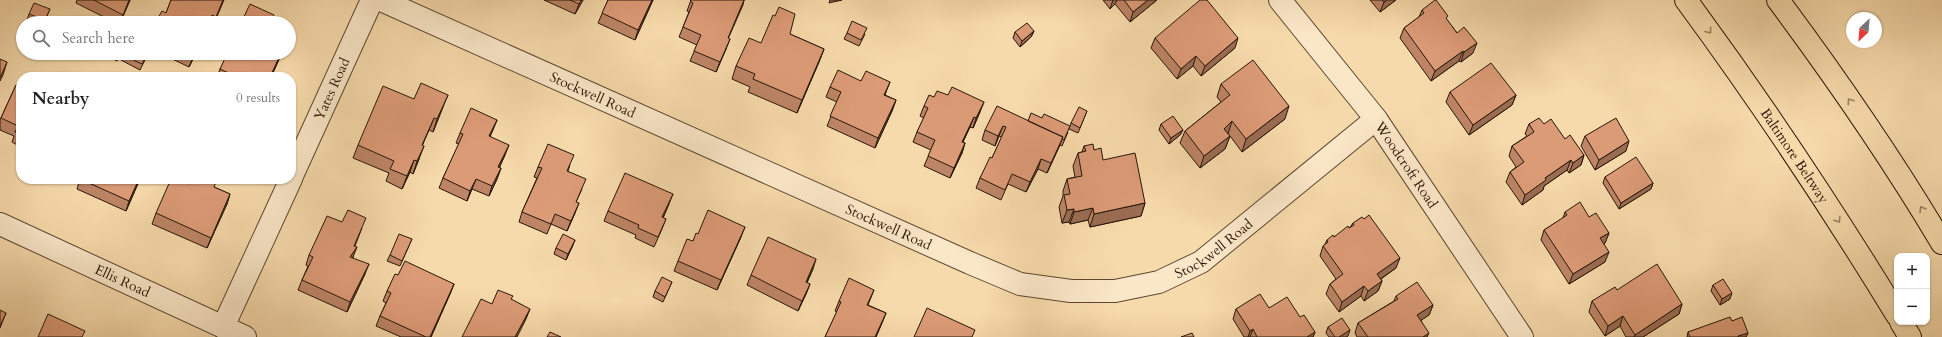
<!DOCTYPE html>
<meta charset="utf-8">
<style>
:root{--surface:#fff;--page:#f6f6f6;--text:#222;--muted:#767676;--line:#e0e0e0}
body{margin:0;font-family:Cardo,serif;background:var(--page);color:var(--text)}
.controls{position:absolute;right:12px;bottom:12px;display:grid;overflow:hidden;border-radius:8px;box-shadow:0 1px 3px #0004}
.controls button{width:36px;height:36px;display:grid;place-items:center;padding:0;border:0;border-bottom:1px solid var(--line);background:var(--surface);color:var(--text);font:20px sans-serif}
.compass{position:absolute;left:1846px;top:12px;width:36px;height:36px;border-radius:50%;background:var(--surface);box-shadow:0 1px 3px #0004;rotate:206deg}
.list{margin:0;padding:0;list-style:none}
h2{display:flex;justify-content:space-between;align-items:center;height:52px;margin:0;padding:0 16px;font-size:17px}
h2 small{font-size:13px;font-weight:400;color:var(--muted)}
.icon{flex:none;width:22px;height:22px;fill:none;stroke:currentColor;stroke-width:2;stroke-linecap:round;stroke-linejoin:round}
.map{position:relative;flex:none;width:1942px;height:337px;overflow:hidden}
.search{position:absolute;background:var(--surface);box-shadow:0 1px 3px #0004;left:16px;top:16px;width:280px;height:44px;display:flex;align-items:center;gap:10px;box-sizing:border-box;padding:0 14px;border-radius:22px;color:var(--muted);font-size:15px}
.panel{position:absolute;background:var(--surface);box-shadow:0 1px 3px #0004;left:16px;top:72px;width:280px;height:112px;border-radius:16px}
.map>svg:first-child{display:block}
</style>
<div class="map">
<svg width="1942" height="337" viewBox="0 0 1942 337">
<rect width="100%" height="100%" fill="#f7daab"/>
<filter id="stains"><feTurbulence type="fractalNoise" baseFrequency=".005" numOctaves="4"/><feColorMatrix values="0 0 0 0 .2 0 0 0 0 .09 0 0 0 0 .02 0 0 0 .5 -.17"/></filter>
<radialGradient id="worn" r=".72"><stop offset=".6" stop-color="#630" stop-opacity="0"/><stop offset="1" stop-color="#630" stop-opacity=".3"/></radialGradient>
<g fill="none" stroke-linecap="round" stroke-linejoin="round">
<defs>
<g id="minor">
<path id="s1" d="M381,0L970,263L1020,284L1071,291H1115L1159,282L1201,262L1376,119"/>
<path id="s2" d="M1280,0L1376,119L1522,337"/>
<path id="s3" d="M291,178L372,0"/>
<path id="s4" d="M0,224L245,337"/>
<path d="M223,327L291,179"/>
</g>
<g id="motorway">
<path id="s5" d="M1686,0C1761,102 1831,207 1897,315"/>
<path d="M1778,0C1836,78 1892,159 1942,243"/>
<path d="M1901,322L1910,337"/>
</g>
</defs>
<use href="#minor" stroke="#5c4731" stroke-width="24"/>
<use href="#motorway" stroke="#281608" stroke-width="24"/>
<use href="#minor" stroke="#fae7c8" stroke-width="22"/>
<use href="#motorway" stroke="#f7daab" stroke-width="22"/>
</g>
<path fill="#bd8566" stroke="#281608" d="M77,0H130L120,23H116L76,3Z
M171,0H224L214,23H155L166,13Z
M544,0H583L575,14Z
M608,0H653L635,40L598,23Z
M691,0H744L728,38L726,49L716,72L690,61L697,45L679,37L689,12L687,11Z
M1103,0H1157L1130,22L1115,4L1110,9Z
M1370,0H1396L1380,12Z
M50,9L44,23H35L27,20L29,14Z
M1422,10L1447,20L1473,53L1461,62L1459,61L1431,81L1400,38L1404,28L1419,17Z
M1034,31L1031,37L1020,47L1013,38L1015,32Z
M847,33L865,34L859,46L844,39Z
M790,34L824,49L819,62L797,113L748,92L750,87L732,79L736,66L761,43Z
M1155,38L1235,48L1201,76L1193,66L1177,79L1151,48Z
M102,53H120L117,61Z
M123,53L145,60L140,70L121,60Z
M162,53H196L189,67L162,54Z
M231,53H282L271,77H217L220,69Z
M861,81L886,92L885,95L896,100L892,111L875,148L827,126L837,102L826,97L830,87Z
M1221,84L1285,119L1242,152L1230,136L1225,149L1200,168L1180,143L1185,131L1221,102L1217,97Z
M16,85L21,87V147L12,142L14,136L0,130V120Z
M1450,92L1516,95L1512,105L1469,135L1446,102Z
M934,97L980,112L973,128L970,127L963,142L965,143L962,153L950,178L924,166L931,150L913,142L917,132L924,118L920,116L924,106Z
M414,99L443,107L433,132L429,130L422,145L419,159L413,174L410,172L402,189L386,181L389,173L353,158L358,145Z
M1087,111L1078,133L1069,129L1071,123Z
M497,120L490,136L505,155L499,168H501L497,179L489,196L472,189L467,201L439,188L443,178L459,144L456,143L460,133Z
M1028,121L1068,132L1062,146L1060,145L1047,173L1038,169L1026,192L1008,184L1001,200L976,188L980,178L992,158L1002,137L999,136L995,146L982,140L985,130Z
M1161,124L1183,130L1180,135L1169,144L1159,130Z
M1529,124H1544L1565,139L1584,155L1581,165L1569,173L1567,170L1544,186L1543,190L1522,205L1506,182L1510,172L1516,167L1509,156L1512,146L1527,136L1525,134Z
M1585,136L1626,151L1595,170L1581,146Z
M1084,146L1094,150L1103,160L1145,203L1141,216L1090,227L1088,220L1070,224L1069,222L1062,223L1059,207L1063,196V191L1067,179L1075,177L1073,166L1078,153L1082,152Z
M570,165L568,171L582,189L576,202L575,213L567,231L551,224L547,234L519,222L522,212L537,178L534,177L538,167Z
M1605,177L1653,183L1651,189L1619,209L1603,183Z
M80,179H140L126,211L77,189Z
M190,184L214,187L230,194L227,204L207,248L152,224L156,213Z
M669,204L663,218L666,219L662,229L654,247L635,238L636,235L604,221L608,211Z
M1565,212L1589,217L1609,233L1605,243L1604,244L1605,262L1569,284L1541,240L1544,230L1563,218Z
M342,222L362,228L355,246L353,258L365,274L347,312L298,290L302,280L308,266L306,265L309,255Z
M1353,223L1396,268L1381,279L1382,281L1378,291L1364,301L1361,296L1339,312L1326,294L1330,284L1336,279L1320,256L1323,246L1325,244L1327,240L1334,237L1349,228L1351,226Z
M698,234L741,237L717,290L674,271L678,261Z
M412,239L400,266L387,261L390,255Z
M573,245L566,260L554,254L556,248Z
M813,269L807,283L810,284L806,294L798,311L747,285L751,275Z
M398,275L454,284L450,294L431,337H401L376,326L380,316L386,303L383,301L387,291Z
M672,282L663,302L653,297L655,291Z
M1713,285L1730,299L1720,305L1711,291Z
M874,290L868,305L886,313L876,337H825L837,312L835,311L839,301Z
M1396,296L1433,305L1429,315L1421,320L1427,337H1357L1355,333L1358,323L1394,301Z
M1592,301L1682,304L1679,314L1643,337H1626L1620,326L1605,336L1589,312Z
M1269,308L1300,317L1315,332L1313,337H1244L1233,319L1236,309Z
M1732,321L1748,333L1746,337H1687L1688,332Z
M1328,327L1348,336L1346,337H1329L1326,333Z"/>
<path fill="#9a6c53" stroke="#281608" d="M130,0L127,7L120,23L123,15Z
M223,0L222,4L214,23L216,17Z
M581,0H583L575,14L579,4Z
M652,0H653L635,40L638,30Z
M744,0L743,5L724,48L728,38Z
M830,0H842L829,3Z
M1113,0H1117L1115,4L1110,9Z
M1148,0H1157L1130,22L1133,12Z
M1387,0H1396L1380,12L1384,2Z
M1034,31L1031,37L1020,47L1022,41Z
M1238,38L1235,48L1201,76L1205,66Z
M730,39L726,49L716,72L720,62Z
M1477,43L1473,53L1461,62L1464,52Z
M824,49L819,62L797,113L802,100Z
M1463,51L1459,61L1431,81L1435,71Z
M195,53H196L189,67L193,57Z
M281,53H282L271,77H270Z
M1196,56L1193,66L1177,79L1181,69Z
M7,62L3,75L0,81V78Z
M890,82L886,92L880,105L884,95Z
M448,95L443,107L433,132L437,119Z
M1516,95L1512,105L1469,135L1473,125Z
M896,100L892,111L875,148L878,138Z
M984,102L980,112L973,128L976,118Z
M1289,106L1285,119L1242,152L1246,139Z
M974,117L970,127L958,152L962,142Z
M434,118L429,130L417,158L422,145Z
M497,120L493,130L486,146L489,136Z
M1232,121L1228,134L1224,129Z
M1003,126L995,146L998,136Z
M1183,130L1180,135L1169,144L1171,138Z
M1230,136L1225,149L1200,168L1204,156Z
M1063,137L1059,147L1047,173L1051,163Z
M1629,141L1626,151L1595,170L1599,160Z
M965,143L962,153L950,178L954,168Z
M509,145L505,155L495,177L498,167Z
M424,146L419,159L413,174L417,161Z
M1584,155L1581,165L1569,173L1573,163Z
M1041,159L1038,169L1026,192L1030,182Z
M414,160L410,172L402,189L407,176Z
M1571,160L1567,170L1544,186L1543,190L1522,205L1525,195L1545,178Z
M501,168L497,179L489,196L492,186Z
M139,179H140L126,211L129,201Z
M476,179L472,189L467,201L470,191Z
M1653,183L1651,189L1619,209L1621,203Z
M230,194L227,204L207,248L211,238Z
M673,194L669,204L659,227L662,217Z
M579,203L575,213L567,231L571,221Z
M1145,203L1141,216L1090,227L1094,214Z
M1093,208L1088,220L1070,224L1074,212Z
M1074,209L1069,222L1062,223L1067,210Z
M745,227L741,237L717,290L721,280Z
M1609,233L1605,243L1596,248L1600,238Z
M575,240L573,245L566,260L568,254Z
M357,247L353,257L347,267L350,257Z
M1609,252L1605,262L1569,284L1573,274Z
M1400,258L1396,268L1373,284L1377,274Z
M816,259L813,269L802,292L806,282Z
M369,264L365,274L347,312L350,302Z
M1382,281L1378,291L1364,301L1368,291Z
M454,284L450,294L431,337H430Z
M810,284L806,294L798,311L802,301Z
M1364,286L1361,296L1339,312L1342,302Z
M1732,293L1730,299L1720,305L1722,299Z
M1682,304L1679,314L1643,337H1634L1635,335Z
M1433,305L1429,315L1414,325L1417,315Z
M530,309L526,319L517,337H515Z
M6,313L0,328V326Z
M886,313L882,323L876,337H875Z
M1623,316L1620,326L1605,336L1608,326Z
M1253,329L1250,337H1248L1250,331Z
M1350,330L1348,336L1346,337H1339Z
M1315,332L1313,337H1307Z
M1429,333L1427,337H1423Z
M1748,333L1746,337H1737L1738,336Z"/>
<path fill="#dc9b77" stroke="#281608" d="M94,0H129L123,15Z
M171,0H223L216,17L212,15L208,23H155L162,11L166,13Z
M570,0H581L579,4Z
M608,0H652L638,30L602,13Z
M691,0H744L728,38L730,39L720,62L694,51L701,35L683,27L693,3L690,1Z
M1124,0H1148L1133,12Z
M1200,0H1207L1238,38L1205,66L1196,56L1181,69L1155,38Z
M1382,0H1387L1384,2Z
M1435,0H1436L1448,16L1446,18L1457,33L1464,27L1477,43L1464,52L1463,51L1435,71L1404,28L1424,13L1422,10Z
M34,3L50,9L45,20L29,14Z
M250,4L274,15L271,23H241Z
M779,7L795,14L790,34L824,49L802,100L753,79L755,74L736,66L749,38L761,43L773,15L775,16Z
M852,21L867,28L861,40L847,33Z
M1027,23L1034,31L1022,41L1015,32Z
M123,53H144L147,54L142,64L123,55Z
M184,53H195L193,57Z
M231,53H281L270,77H254L245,73L244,77H237L220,69L227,54L230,55Z
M0,59L7,62L0,78Z
M1253,60L1289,106L1246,139L1232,121L1224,129L1230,136L1204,156L1185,131L1230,95L1221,84Z
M1491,63L1516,95L1473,125L1450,92Z
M838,70L861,81L866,71L890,82L884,95L896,100L878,138L830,116L841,92L830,87Z
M421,83L448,95L437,119L434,118L422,145L424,146L417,161L414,160L407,176L390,169L394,161L358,145L383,86L414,99Z
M16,85L21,87V135L15,132L18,126L1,118Z
M952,87L984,102L976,118L974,117L962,142L965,143L954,168L928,156L935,140L917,132L928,108L924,106L929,95L934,97L937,91L948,95Z
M997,106L1063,137L1051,163L1041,159L1030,182L1012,174L1005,190L980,178L990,157L992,158L1006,127L1003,126L998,136L985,130Z
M1079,107L1087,111L1080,128L1071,123Z
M471,108L497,120L489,136L509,145L498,167L501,168L492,186L476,179L470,191L443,178L463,134L460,133Z
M1031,113L1042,118L1044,114L1070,126L1064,140L1062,139L1063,137L1028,121Z
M1173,116L1183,130L1171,138L1161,124Z
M1539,118L1544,124L1551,119L1565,139L1570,135L1584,155L1573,163L1571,160L1545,178L1546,180L1525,195L1510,172L1524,162L1512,146L1534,132L1529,124Z
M1616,118L1629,141L1599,160L1585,136Z
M548,144L574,155L567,171L586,179L576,202L579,203L571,221L555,214L551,224L522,212L542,168L538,167Z
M1093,144L1094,150L1101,148L1103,160L1135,153L1145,203L1094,214L1093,208L1074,212V209L1067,210L1064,195L1070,194L1067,179L1082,176L1078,153L1086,151L1084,146Z
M1636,157L1653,183L1621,203L1605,177Z
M625,173L673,194L662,217L666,219L658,237L638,228L639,225L608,211Z
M80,179H139L129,201Z
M171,179H178L190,184L192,179H217L214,187L230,194L211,238L156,213Z
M1580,202L1589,217L1596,213L1609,233L1600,238L1609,252L1573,274L1544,230L1567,215L1565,212Z
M348,210L366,218L354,246L357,247L350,257L369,264L350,302L302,280L313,257L309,255L327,216L342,222Z
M708,210L745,227L721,280L678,261L687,239L693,241L696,233L698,234Z
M1369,215L1400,258L1377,274L1382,281L1368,291L1364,286L1342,302L1330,284L1343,274L1323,246L1328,242L1327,240L1333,235L1334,237L1348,226L1349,228L1354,225L1353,223L1362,217L1364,219Z
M399,234L412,239L402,261L390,255Z
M563,234L575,240L568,254L556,248Z
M768,237L816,259L806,282L810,284L802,301L751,275Z
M405,261L454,284L430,337H426L380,316L391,293L387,291L395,274L398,275Z
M1657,264L1682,304L1635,335L1623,316L1608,326L1592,301L1615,287L1617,290Z
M662,277L672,282L665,297L655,291Z
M849,278L874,290L867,305L886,313L875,337H825L841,302L839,301Z
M1723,279L1732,293L1722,299L1713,285Z
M1417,282L1433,305L1417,315L1429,333L1423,337H1368L1358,323L1398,299L1396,296Z
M498,290L513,296L511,299L530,309L515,337H462L481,299L492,304Z
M1260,294L1269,308L1287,297L1300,317L1304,315L1315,332L1307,337H1257L1253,329L1250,331L1236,309Z
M927,308L975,330L972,337H914Z
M0,310L6,313L0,326Z
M48,314L85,331L82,337H38Z
M1730,317L1732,321L1742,317L1748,333L1738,336V337H1690L1688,332Z
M1342,318L1350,330L1339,337H1335L1328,327Z
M550,332L561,337H547Z
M1192,333L1194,337H1181Z"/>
<defs><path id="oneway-chevron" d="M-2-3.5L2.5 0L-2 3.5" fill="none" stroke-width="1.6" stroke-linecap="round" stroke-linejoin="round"/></defs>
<g stroke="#9a8262">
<use href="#oneway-chevron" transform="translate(1709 31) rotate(54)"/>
<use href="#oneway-chevron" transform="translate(1850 101) rotate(-124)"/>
<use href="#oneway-chevron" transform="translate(1922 209) rotate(-121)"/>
<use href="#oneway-chevron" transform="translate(1838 220) rotate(57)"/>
</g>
<g text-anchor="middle" stroke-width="4" stroke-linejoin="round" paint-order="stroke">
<g font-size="14" fill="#281608" stroke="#fae7c8">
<text dy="5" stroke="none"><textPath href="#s3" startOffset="98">Yates Road</textPath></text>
<text dy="5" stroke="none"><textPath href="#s1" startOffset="232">Stockwell Road</textPath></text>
<text dy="5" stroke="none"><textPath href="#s5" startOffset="190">Baltimore Beltway</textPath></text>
<text dy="5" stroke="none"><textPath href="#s2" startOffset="208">Woodcroft Road</textPath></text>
<text dy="5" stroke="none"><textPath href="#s1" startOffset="556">Stockwell Road</textPath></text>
<text dy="5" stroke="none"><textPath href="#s1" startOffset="904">Stockwell Road</textPath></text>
<text dy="5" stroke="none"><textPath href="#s4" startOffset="135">Ellis Road</textPath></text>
</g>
</g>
<rect width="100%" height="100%" filter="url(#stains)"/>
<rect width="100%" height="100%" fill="url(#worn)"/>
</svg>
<div class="controls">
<button>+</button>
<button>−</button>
</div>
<svg class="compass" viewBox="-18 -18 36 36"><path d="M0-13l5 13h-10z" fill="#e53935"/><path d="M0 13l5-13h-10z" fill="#767676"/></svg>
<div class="search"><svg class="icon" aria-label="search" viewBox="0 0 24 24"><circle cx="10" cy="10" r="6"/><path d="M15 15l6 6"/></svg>Search here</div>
<section class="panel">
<h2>Nearby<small>0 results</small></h2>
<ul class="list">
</ul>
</section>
</div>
